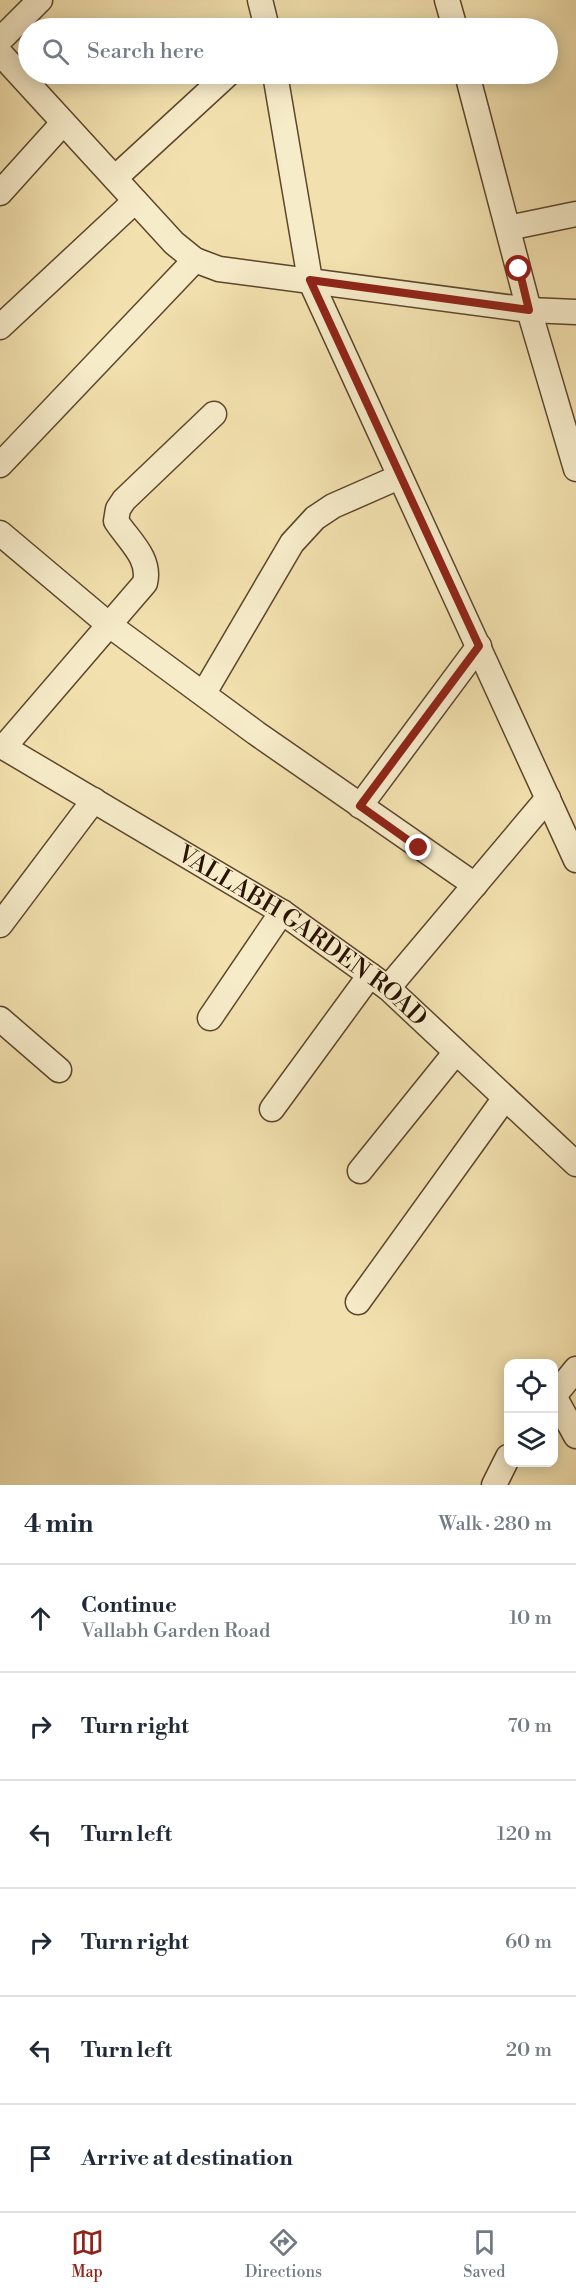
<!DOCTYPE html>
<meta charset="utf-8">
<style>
:root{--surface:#fff;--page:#f6f6f7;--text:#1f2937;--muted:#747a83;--line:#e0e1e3;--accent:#8f2418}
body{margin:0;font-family:"Libre Bodoni",serif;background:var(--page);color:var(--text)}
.controls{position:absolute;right:18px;bottom:18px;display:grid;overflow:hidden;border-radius:12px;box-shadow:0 3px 15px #0003}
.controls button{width:54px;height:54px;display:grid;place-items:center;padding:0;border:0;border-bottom:2px solid var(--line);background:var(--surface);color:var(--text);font:30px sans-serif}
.stop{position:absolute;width:18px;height:18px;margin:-14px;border:4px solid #8f2418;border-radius:50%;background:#fff}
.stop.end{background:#8f2418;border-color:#fff;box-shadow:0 2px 6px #0008}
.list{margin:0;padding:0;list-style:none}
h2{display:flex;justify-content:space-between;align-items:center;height:78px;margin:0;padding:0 24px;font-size:26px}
h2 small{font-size:20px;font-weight:400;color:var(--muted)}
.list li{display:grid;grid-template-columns:39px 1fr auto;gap:18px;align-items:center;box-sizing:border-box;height:108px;padding:0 24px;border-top:2px solid var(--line)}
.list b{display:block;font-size:22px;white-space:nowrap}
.list p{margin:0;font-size:20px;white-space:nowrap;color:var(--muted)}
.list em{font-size:20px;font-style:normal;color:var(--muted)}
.icon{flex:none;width:33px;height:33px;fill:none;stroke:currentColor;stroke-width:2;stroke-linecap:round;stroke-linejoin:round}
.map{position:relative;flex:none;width:576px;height:1485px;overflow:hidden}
.search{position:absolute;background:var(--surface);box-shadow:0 3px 15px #0003;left:18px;right:18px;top:18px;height:66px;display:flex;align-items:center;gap:15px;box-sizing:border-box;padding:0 21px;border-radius:33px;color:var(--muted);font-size:22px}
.sheet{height:726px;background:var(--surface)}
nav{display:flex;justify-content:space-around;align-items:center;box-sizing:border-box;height:84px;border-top:2px solid var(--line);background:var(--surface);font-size:16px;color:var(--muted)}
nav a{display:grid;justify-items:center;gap:3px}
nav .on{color:var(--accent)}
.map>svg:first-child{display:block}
</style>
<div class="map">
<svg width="576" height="1485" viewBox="0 0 576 1485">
<rect width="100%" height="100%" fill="#f2e1ae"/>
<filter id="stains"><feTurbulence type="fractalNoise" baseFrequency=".00333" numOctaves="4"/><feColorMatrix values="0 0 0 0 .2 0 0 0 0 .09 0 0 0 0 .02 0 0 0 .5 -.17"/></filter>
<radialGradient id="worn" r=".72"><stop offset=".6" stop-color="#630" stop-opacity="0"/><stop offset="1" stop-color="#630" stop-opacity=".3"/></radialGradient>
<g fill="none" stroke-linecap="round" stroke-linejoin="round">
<defs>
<g id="minor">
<path d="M260,0L267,28"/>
<path d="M447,0L455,28"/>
<path d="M0,40L40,0"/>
<path d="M0,53L174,243L195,260L219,269L529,310L576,312"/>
<path d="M275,74L310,280L576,860"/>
<path d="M467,74L529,310L576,469"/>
<path d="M115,178L228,74"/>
<path d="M0,193L63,123"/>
<path d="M508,228L576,214"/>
<path d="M0,327L135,201"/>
<path d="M0,465L195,260"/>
<path d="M0,533L108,624L256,733L475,885"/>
<path d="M204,693L292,543L315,518L333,506L399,477"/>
<path id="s1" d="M0,745L282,912L388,988L576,1164"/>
<path d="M4,747L145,583C151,558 129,541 116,521L118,509L124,500L214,414"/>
<path d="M360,806L479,646"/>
<path d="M0,925L94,800"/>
<path d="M388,988L548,798"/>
<path d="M210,1018L282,912"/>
<path d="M0,1019L59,1070"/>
<path d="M272,1109L370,975"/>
<path d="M360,1171L456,1052"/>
<path d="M358,1302L505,1098"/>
<path d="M554,1396L576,1436"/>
<path d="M554,1396L576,1369"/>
<path d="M494,1485L508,1457"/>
</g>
</defs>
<use href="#minor" stroke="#5c462c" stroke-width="27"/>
<use href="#minor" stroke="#f7ecca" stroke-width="24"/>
</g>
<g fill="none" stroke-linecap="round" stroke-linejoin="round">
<path stroke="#8f2418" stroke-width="8" d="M419,848L360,806L479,646L310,280L529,310L519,269"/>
</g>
<g text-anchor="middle" stroke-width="4.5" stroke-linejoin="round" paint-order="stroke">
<g font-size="24" fill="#2a1200" stroke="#f7ecca">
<text dy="8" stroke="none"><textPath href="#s1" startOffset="358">VALLABH GARDEN ROAD</textPath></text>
</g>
</g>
<rect width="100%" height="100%" filter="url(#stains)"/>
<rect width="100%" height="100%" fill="url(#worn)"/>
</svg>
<div class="controls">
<button><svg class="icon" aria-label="locate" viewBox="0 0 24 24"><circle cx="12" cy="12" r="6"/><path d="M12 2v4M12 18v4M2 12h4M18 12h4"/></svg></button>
<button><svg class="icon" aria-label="layers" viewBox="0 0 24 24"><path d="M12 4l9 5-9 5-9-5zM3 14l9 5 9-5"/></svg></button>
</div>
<div class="stop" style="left:519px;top:269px"></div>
<div class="stop end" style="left:419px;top:848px"></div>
<div class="search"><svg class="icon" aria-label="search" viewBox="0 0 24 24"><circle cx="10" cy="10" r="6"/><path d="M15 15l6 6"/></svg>Search here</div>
</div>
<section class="sheet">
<h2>4 min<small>Walk · 280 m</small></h2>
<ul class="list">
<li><svg class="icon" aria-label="ahead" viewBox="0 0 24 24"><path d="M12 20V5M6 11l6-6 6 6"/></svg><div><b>Continue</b><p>Vallabh Garden Road</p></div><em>10 m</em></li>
<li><svg class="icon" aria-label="right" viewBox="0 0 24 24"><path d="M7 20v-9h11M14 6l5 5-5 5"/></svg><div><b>Turn right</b></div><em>70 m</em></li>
<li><svg class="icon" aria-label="left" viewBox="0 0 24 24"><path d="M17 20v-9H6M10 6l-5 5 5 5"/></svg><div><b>Turn left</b></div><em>120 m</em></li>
<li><svg class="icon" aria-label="right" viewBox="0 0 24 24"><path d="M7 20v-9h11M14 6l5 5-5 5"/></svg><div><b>Turn right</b></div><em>60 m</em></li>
<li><svg class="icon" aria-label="left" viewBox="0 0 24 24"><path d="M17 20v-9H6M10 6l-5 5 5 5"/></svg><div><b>Turn left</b></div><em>20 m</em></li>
<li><svg class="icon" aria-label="arrive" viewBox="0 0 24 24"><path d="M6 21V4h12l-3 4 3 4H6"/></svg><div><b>Arrive at destination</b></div></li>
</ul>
</section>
<nav>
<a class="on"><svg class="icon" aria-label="map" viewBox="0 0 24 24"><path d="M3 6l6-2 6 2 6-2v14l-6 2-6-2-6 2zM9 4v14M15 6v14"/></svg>Map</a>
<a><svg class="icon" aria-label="directions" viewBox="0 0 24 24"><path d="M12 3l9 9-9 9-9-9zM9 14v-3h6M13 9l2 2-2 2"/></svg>Directions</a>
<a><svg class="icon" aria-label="saved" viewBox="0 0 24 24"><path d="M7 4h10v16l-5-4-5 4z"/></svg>Saved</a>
</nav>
